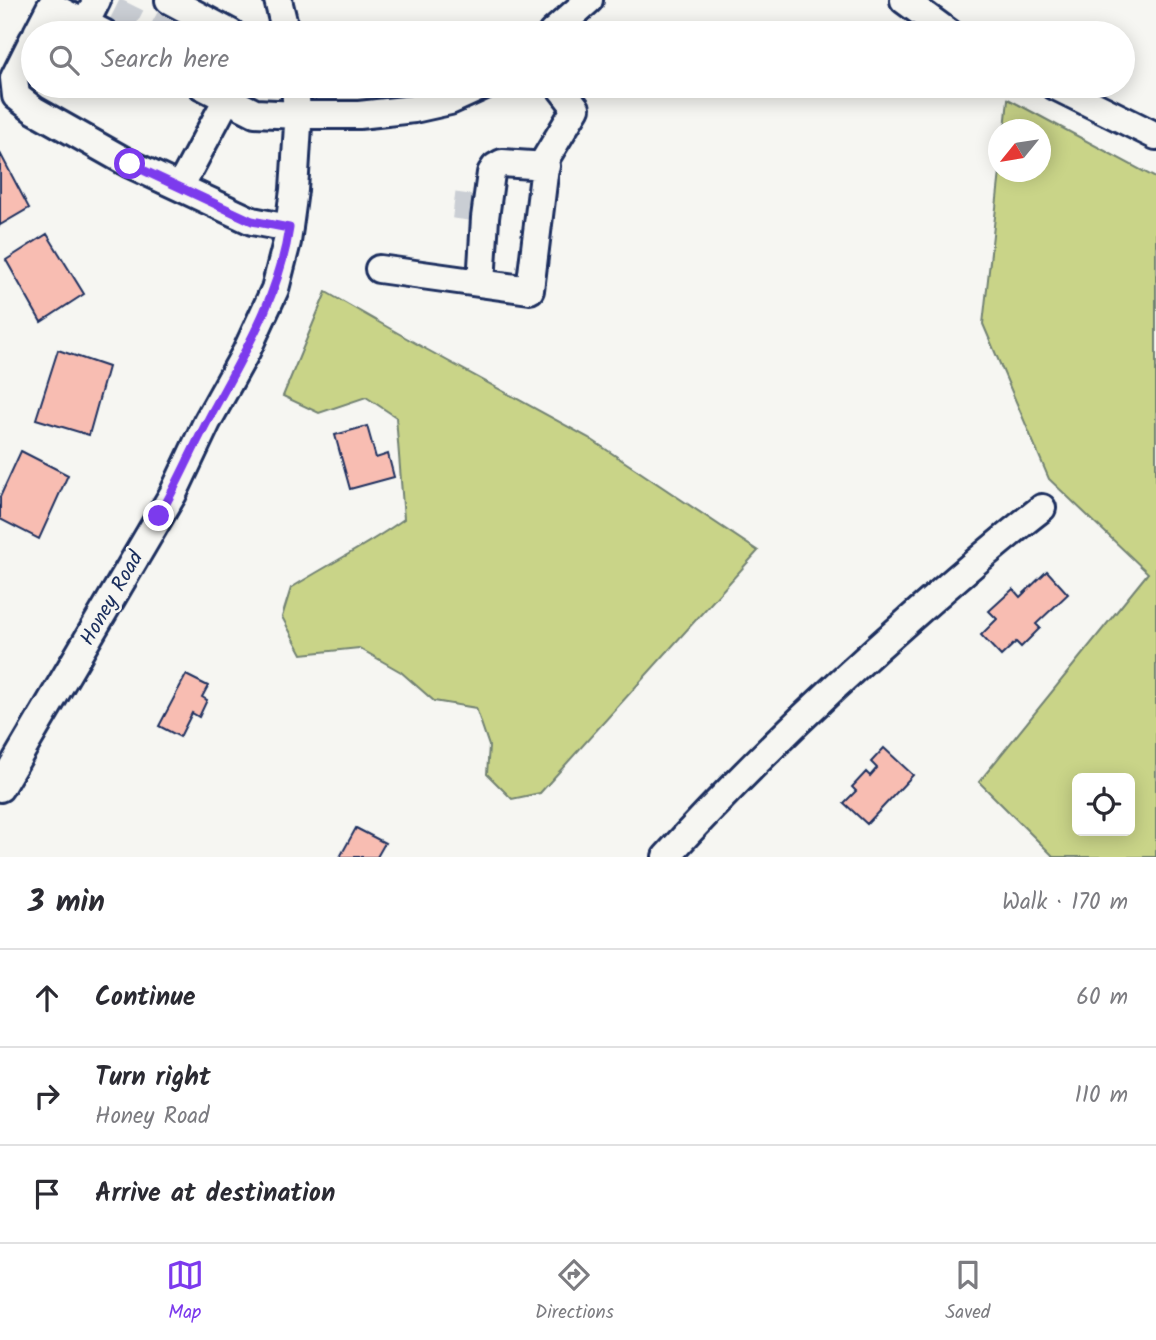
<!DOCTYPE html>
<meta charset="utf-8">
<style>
:root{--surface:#fff;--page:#f7f7f7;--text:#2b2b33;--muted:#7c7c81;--line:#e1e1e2;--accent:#7c3aed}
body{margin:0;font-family:Kalam,sans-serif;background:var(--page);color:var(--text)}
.controls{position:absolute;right:21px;bottom:21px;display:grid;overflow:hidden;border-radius:10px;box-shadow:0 4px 18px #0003}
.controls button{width:63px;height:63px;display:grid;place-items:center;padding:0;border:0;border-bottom:2px solid var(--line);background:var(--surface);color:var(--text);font:35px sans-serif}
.compass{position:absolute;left:988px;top:119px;width:63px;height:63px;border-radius:50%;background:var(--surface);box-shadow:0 4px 18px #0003;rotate:240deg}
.stop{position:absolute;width:21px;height:21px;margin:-16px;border:5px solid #7c3aed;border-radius:50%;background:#fff}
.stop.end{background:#7c3aed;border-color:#fff;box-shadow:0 2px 7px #0008}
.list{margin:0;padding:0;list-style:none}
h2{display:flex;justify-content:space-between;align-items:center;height:91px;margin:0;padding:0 28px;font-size:30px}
h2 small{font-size:23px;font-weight:400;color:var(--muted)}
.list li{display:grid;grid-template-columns:46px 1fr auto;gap:21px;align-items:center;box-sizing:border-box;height:98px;padding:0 28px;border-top:2px solid var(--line)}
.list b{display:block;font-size:26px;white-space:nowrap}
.list p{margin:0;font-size:23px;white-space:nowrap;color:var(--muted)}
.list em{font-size:23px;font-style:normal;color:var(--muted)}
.icon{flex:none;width:38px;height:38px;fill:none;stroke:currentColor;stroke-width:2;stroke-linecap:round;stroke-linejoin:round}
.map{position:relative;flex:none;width:1156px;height:857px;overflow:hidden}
.search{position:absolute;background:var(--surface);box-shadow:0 4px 18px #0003;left:21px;right:21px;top:21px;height:77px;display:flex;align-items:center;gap:18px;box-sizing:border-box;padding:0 24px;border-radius:38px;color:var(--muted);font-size:26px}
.sheet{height:385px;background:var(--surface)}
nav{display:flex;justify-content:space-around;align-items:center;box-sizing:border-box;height:98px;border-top:2px solid var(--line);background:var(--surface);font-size:19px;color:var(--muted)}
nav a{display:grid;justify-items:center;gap:4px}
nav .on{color:var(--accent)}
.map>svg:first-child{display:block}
</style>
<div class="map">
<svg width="1156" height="857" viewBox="0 0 1156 857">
<rect width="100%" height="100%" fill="#f6f6f2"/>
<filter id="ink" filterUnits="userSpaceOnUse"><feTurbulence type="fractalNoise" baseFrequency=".0143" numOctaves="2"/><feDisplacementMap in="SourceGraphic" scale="14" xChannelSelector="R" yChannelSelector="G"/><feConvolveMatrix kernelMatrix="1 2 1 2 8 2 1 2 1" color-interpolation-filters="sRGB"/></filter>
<g filter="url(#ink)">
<path fill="#c9d488" stroke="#728273" stroke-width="2" fill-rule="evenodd" d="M1008,99L1156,178V857H1054L979,782L1148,573L1049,479L983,324L1000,172H1040V130L1005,129ZM1077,778H1130V831H1077Z
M326,292L424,348L589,438L758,551L540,793L512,799L487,774L489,746L476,708L434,701L401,672L359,648L302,654L282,617L291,588C329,564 368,545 404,519L396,417L366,397L319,413L283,396Z"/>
<path fill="#f8bdb2" stroke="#1b2f5e" stroke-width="2" d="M0,153L29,208L0,225Z
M47,234L84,294L41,322L6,260Z
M58,350L108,367L89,435L36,419Z
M367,426L376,458L388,454L394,477L350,489L335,435Z
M21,451L68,475L39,539L0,519V497Z
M1047,571L1068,594L1036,624L1040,628L1021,647L1016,642L1001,656L981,635L997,619L989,611L1013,589L1020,597Z
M186,675L208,686L202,697L207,700L199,717L192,713L180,737L159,726Z
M884,748L913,775L867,824L844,803L856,791L852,787L866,772L870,776L877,768L871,762Z
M356,828L385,843L377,857H340Z"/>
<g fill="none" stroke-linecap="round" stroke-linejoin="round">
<path stroke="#caced4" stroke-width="26" stroke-dasharray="26 13" stroke-linecap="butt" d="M120,28L134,0
M161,33L172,13
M465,220L469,189"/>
<defs>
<path id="minor" d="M169,0L231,33
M278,0L286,33
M904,0L949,33
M85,24L97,0
M37,33L51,6L104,33
M552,33L589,0
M33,40L14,78L16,96L34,110L130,164L252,221L289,228
M202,86L255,113L298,115H359L414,109L450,101L483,86
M1055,86L1156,136
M180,187L227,99L230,86
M379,269L530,290L546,158L576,108L559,86
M481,283L485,218L491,173L495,167L502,163L546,166
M0,788L173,494L207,422L246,352L275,289L287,242L294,190L298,125L295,86
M666,857C745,770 830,689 919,611C959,576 999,541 1042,508"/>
</defs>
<use href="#minor" stroke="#1b2f5e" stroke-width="32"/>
<use href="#minor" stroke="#f6f6f2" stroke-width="26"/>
</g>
</g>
<g fill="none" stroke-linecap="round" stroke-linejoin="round" filter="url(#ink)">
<path stroke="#7c3aed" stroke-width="9" d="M130,164L252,221L289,228C279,299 241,358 208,420C191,452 177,485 159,516"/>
</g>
<g text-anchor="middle" stroke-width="5" stroke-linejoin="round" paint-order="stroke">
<g font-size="21" fill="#1b2f5e" stroke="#f6f6f2">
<text transform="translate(111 598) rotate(-60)" y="7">Honey Road</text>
</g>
</g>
</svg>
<div class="controls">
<button><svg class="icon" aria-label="locate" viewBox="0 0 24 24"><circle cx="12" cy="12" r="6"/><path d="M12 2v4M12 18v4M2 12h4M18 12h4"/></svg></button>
</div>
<svg class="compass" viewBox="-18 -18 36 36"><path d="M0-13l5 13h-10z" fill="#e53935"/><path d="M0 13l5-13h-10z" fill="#7c7c81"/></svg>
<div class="stop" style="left:130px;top:164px"></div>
<div class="stop end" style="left:159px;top:516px"></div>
<div class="search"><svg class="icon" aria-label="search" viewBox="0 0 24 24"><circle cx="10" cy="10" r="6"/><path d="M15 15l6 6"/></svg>Search here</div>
</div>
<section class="sheet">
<h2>3 min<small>Walk · 170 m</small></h2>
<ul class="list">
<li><svg class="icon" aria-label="ahead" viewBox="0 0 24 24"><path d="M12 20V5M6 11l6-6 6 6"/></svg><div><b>Continue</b></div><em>60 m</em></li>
<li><svg class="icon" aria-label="right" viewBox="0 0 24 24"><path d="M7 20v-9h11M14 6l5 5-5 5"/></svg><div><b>Turn right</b><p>Honey Road</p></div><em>110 m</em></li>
<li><svg class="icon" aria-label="arrive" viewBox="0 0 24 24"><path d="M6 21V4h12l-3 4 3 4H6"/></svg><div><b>Arrive at destination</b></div></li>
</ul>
</section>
<nav>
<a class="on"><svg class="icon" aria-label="map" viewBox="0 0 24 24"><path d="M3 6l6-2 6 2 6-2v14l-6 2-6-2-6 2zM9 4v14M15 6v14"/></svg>Map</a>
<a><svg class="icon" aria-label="directions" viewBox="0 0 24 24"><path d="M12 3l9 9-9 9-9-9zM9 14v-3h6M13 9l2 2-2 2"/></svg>Directions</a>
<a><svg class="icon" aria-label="saved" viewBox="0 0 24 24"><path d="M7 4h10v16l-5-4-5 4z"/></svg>Saved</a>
</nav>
